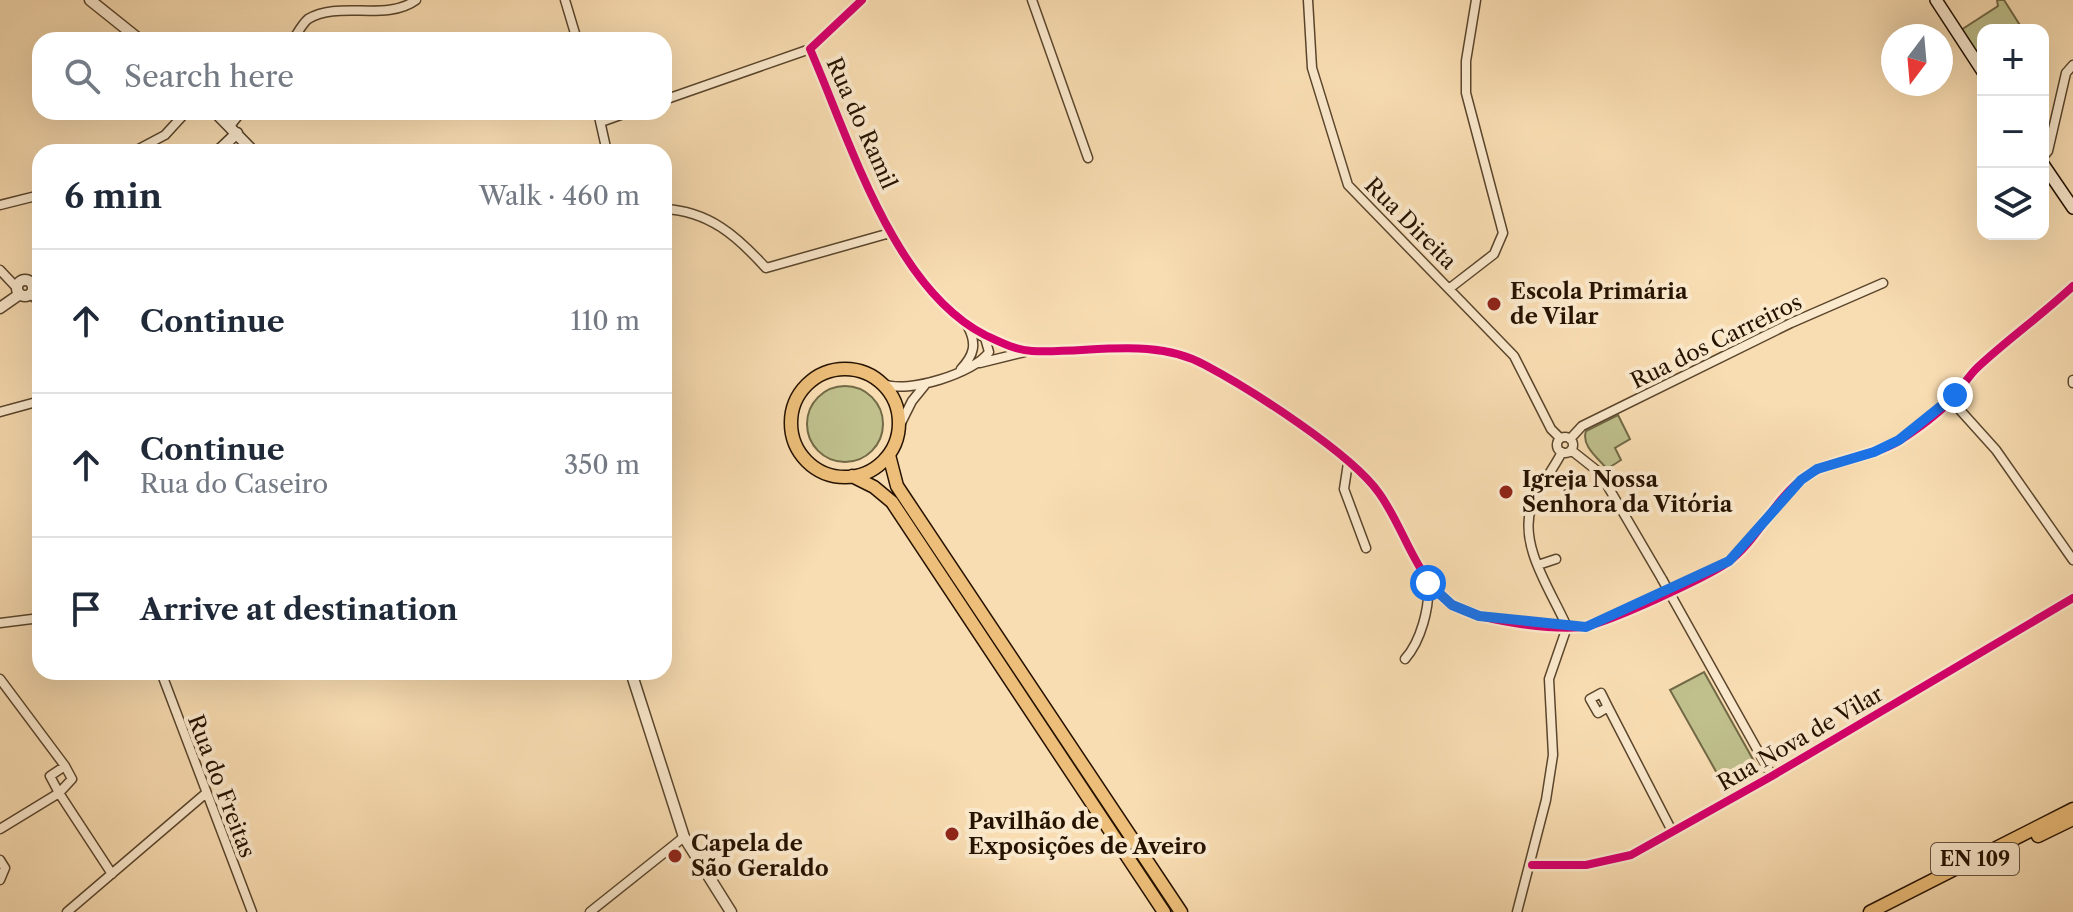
<!DOCTYPE html>
<meta charset="utf-8">
<style>
:root{--surface:#fff;--page:#f2f2f3;--text:#1f2937;--muted:#747a83;--line:#e0e1e3}
body{margin:0;font-family:"Libre Caslon Text",serif;background:var(--page);color:var(--text)}
.controls{position:absolute;right:24px;top:24px;display:grid;overflow:hidden;border-radius:16px;box-shadow:0 8px 32px #0002}
.controls button{width:72px;height:72px;display:grid;place-items:center;padding:0;border:0;border-bottom:2px solid var(--line);background:var(--surface);color:var(--text);font:40px sans-serif}
.compass{position:absolute;left:1881px;top:24px;width:72px;height:72px;border-radius:50%;background:var(--surface);box-shadow:0 8px 32px #0002;rotate:196deg}
.stop{position:absolute;width:24px;height:24px;margin:-18px;border:6px solid #1a73e8;border-radius:50%;background:#fff}
.stop.end{background:#1a73e8;border-color:#fff;box-shadow:0 2px 8px #0008}
.list{margin:0;padding:0;list-style:none}
h2{display:flex;justify-content:space-between;align-items:center;height:104px;margin:0;padding:0 32px;font-size:34px}
h2 small{font-size:26px;font-weight:400;color:var(--muted)}
.list li{display:grid;grid-template-columns:52px 1fr auto;gap:24px;align-items:center;box-sizing:border-box;height:144px;padding:0 32px;border-top:2px solid var(--line)}
.list b{display:block;font-size:30px;white-space:nowrap}
.list p{margin:0;font-size:26px;white-space:nowrap;color:var(--muted)}
.list em{font-size:26px;font-style:normal;color:var(--muted)}
.icon{flex:none;width:44px;height:44px;fill:none;stroke:currentColor;stroke-width:2;stroke-linecap:round;stroke-linejoin:round}
.map{position:relative;flex:none;width:2073px;height:912px;overflow:hidden}
.search{position:absolute;background:var(--surface);box-shadow:0 8px 32px #0002;left:32px;top:32px;width:640px;height:88px;display:flex;align-items:center;gap:20px;box-sizing:border-box;padding:0 28px;border-radius:24px;color:var(--muted);font-size:30px}
.panel{position:absolute;background:var(--surface);box-shadow:0 8px 32px #0002;left:32px;top:144px;width:640px;height:536px;border-radius:24px}
.map>svg:first-child{display:block}
</style>
<div class="map">
<svg width="2073" height="912" viewBox="0 0 2073 912">
<rect width="100%" height="100%" fill="#f9ddb2"/>
<filter id="stains"><feTurbulence type="fractalNoise" baseFrequency=".0025" numOctaves="4"/><feColorMatrix values="0 0 0 0 .2 0 0 0 0 .09 0 0 0 0 .02 0 0 0 .5 -.17"/></filter>
<radialGradient id="worn" r=".72"><stop offset=".6" stop-color="#630" stop-opacity="0"/><stop offset="1" stop-color="#630" stop-opacity=".3"/></radialGradient>
<path fill="#bfc08c" stroke="#726946" stroke-width="2" d="M1997,0H2004L2023,30H1983V61L1961,30L1998,6Z
M807 424a38 38 0 1 1 76 0a38 38 0 1 1-76 0Z
M1618,415L1630,439L1615,448L1621,460L1607,469C1598,458 1581,446 1586,431Z
M1704,672L1755,763L1754,774L1727,791L1670,690Z"/>
<g fill="none" stroke-linecap="round" stroke-linejoin="round">
<defs>
<path id="minor" d="M565,0L577,40
M862,0L810,49C850,140 893,288 985,335C1000,342 1015,350 1032,351C1088,354 1153,336 1205,365C1250,389 1351,453 1379,493C1405,529 1415,578 1452,604C1475,621 1553,630 1582,627C1606,624 1705,578 1727,563C1759,540 1773,499 1805,477C1833,458 1870,458 1899,441C1916,430 1937,415 1951,400C1961,390 1967,377 1978,367C2008,339 2042,315 2073,286
M1032,0L1088,158
M1308,0L1312,68L1348,185L1514,356L1551,429L1560,438
M293,40C297,34 302,24 308,19C339,0 386,22 416,0
M664,100L810,49
M598,112L607,152
M601,122L629,112
M230,126L241,112
M133,152L165,135L186,112
M2043,157L2048,151L2066,73L2073,65
M0,205L40,195
M664,209C709,211 737,236 766,268L890,233
M0,270L17,288
M1450,288L1494,254L1503,233L1466,93V61L1476,0
M31,294L40,303
M980,363L1025,352
M961,369C974,355 977,344 968,327
M2073,380V383
M884,384C907,394 975,373 989,352L985,338L978,334
M1951,400L1996,450L2073,560
M0,412L40,401
M899,427L912,401L925,385
M1557 445a8 8 0 1 1 16 0a8 8 0 1 1-16 0Z
M1570,439L1582,426L1791,323L1883,283
M1571,450L1600,473L1662,579
M1562,452C1553,470 1537,489 1531,508C1519,547 1552,592 1567,627
M1348,463L1344,489L1366,548
M1538,565L1556,559
M1673,599L1772,776
M0,623L40,618
M1405,659C1421,641 1430,607 1428,583
M161,672L252,912
M0,679L65,766L72,779L59,793L50,776L65,766
M1608,707L1598,713L1590,699L1601,693L1608,707L1672,831
M0,829L59,793L112,874
M0,860L5,868L0,880
M1532,865H1586L1631,855L1772,776L2073,598
M67,912L205,794
M590,912L684,837
M1517,912L1546,800L1553,755L1549,679L1567,627"/>
<path id="tertiary" d="M90,0L140,40
M215,112L254,152
M217,152L237,133
M17 288a8 8 0 1 1 16 0a8 8 0 1 1-16 0Z
M0,308L20,294
M631,672L684,837L731,912"/>
<path id="secondary" d="M1936,0L1983,72
M2043,164L2073,208"/>
<path id="primary" d="M791 423a54 54 0 1 1 108 0a54 54 0 1 1-108 0Z
M889,455L897,486L1181,912
M852,476L874,487L892,502L1164,912
M2038,836L2073,819
M1870,912L2073,809"/>
</defs>
<use href="#minor" stroke="#5a452c" stroke-width="11"/>
<use href="#tertiary" stroke="#5a452c" stroke-width="13"/>
<use href="#secondary" stroke="#251200" stroke-width="14"/>
<use href="#primary" stroke="#251200" stroke-width="15"/>
<use href="#minor" stroke="#fbe9cd" stroke-width="8"/>
<use href="#tertiary" stroke="#fbe9cd" stroke-width="10"/>
<use href="#secondary" stroke="#fbe9cd" stroke-width="11"/>
<use href="#primary" stroke="#ecbe79" stroke-width="12"/>
<defs>
<path id="minor-bridge" d="M1662,579L1673,599"/>
</defs>
<use href="#minor-bridge" stroke="#5a452c" stroke-width="11" stroke-linecap="butt"/>
<use href="#minor-bridge" stroke="#fbe9cd" stroke-width="8"/>
<defs>
<path id="cycleway" d="M862,0L810,49C850,140 893,288 985,335C1000,342 1015,350 1032,351C1088,354 1153,336 1205,365C1250,389 1351,453 1379,493C1405,529 1415,578 1452,604C1475,621 1553,630 1582,627C1606,624 1705,578 1727,563C1759,540 1773,499 1805,477C1833,458 1870,458 1899,441C1916,430 1937,415 1951,400C1961,390 1967,377 1978,367C2008,339 2042,315 2073,286
M1532,865H1586L1631,855L1772,776L2073,598"/>
</defs>
<use href="#cycleway" stroke="#fbe9cd" stroke-width="13"/>
<use href="#cycleway" stroke="#d6006c" stroke-width="8"/>
</g>
<g fill="none" stroke-linecap="round" stroke-linejoin="round">
<path stroke="#1a73e8" stroke-width="10" d="M1428,583L1452,605L1479,616L1586,627L1729,561L1801,480L1817,469L1874,452L1899,440L1955,395"/>
</g>
<g fill="#8f2418" stroke="#fbe9cd" stroke-width="3">
<circle cx="1494" cy="304" r="8"/>
<circle cx="1506" cy="492" r="8"/>
<circle cx="952" cy="834" r="8"/>
<circle cx="675" cy="856" r="8"/>
</g>
<g text-anchor="middle" stroke-width="8" stroke-linejoin="round" paint-order="stroke">
<rect fill="#fbe9cd" stroke="#65523e" stroke-width="2" x="1931" y="843" width="88" height="32" rx="6"/>
<g font-size="20" font-weight="bold" fill="#251200">
<text x="1975" y="866">EN 109</text>
</g>
<g font-size="22" fill="#251200" stroke="#fbe9cd">
<text transform="translate(862 123) rotate(66)" y="8">Rua do Ramil</text>
<text transform="translate(1411 223) rotate(45)" y="8">Rua Direita</text>
<text transform="translate(1716 341) rotate(-26)" y="8">Rua dos Carreiros</text>
<text transform="translate(1800 738) rotate(-30)" y="8">Rua Nova de Vilar</text>
<text transform="translate(222 786) rotate(69)" y="8">Rua do Freitas</text>
</g>
<g font-size="22" font-weight="bold" fill="#251200" stroke="#fbe9cd" text-anchor="start">
<text x="1510" y="299">Escola Primária<tspan x="1510" dy="25">de Vilar</tspan></text>
<text x="1522" y="487">Igreja Nossa<tspan x="1522" dy="25">Senhora da Vitória</tspan></text>
<text x="968" y="829">Pavilhão de<tspan x="968" dy="25">Exposições de Aveiro</tspan></text>
<text x="691" y="851">Capela de<tspan x="691" dy="25">São Geraldo</tspan></text>
</g>
</g>
<rect width="100%" height="100%" filter="url(#stains)"/>
<rect width="100%" height="100%" fill="url(#worn)"/>
</svg>
<div class="controls">
<button>+</button>
<button>−</button>
<button><svg class="icon" aria-label="layers" viewBox="0 0 24 24"><path d="M12 4l9 5-9 5-9-5zM3 14l9 5 9-5"/></svg></button>
</div>
<svg class="compass" viewBox="-18 -18 36 36"><path d="M0-13l5 13h-10z" fill="#e53935"/><path d="M0 13l5-13h-10z" fill="#747a83"/></svg>
<div class="stop" style="left:1428px;top:583px"></div>
<div class="stop end" style="left:1955px;top:395px"></div>
<div class="search"><svg class="icon" aria-label="search" viewBox="0 0 24 24"><circle cx="10" cy="10" r="6"/><path d="M15 15l6 6"/></svg>Search here</div>
<section class="panel">
<h2>6 min<small>Walk · 460 m</small></h2>
<ul class="list">
<li><svg class="icon" aria-label="ahead" viewBox="0 0 24 24"><path d="M12 20V5M6 11l6-6 6 6"/></svg><div><b>Continue</b></div><em>110 m</em></li>
<li><svg class="icon" aria-label="ahead" viewBox="0 0 24 24"><path d="M12 20V5M6 11l6-6 6 6"/></svg><div><b>Continue</b><p>Rua do Caseiro</p></div><em>350 m</em></li>
<li><svg class="icon" aria-label="arrive" viewBox="0 0 24 24"><path d="M6 21V4h12l-3 4 3 4H6"/></svg><div><b>Arrive at destination</b></div></li>
</ul>
</section>
</div>
